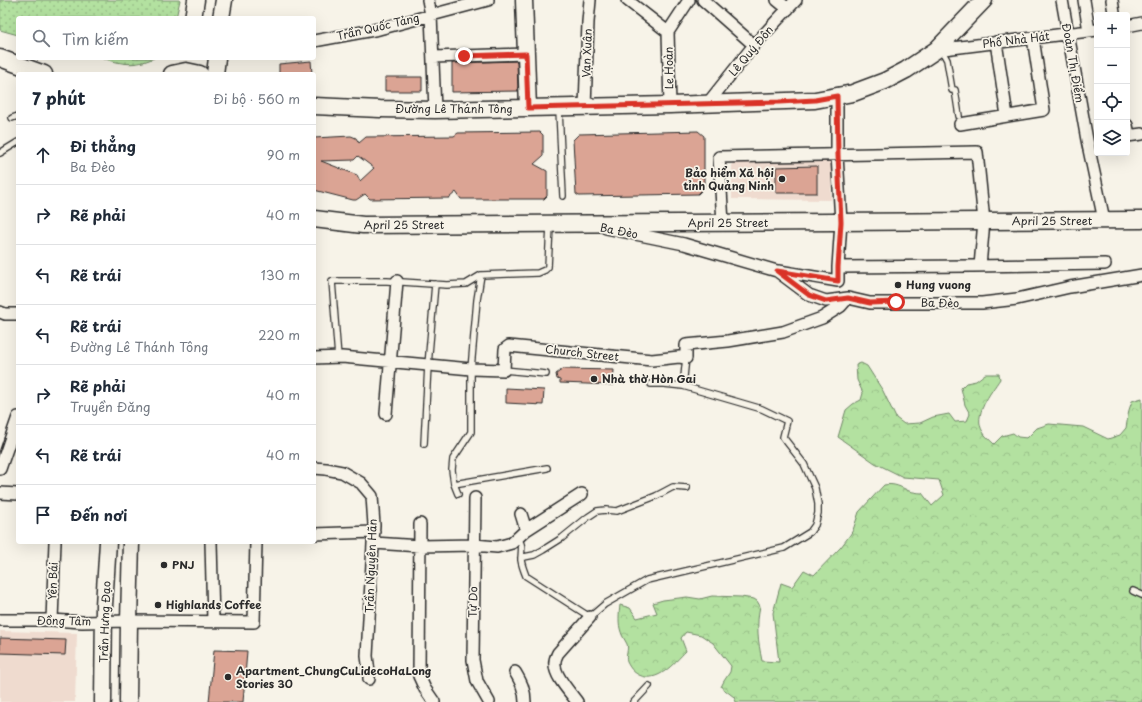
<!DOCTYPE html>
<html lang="vi">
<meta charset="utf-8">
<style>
:root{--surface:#fff;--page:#f2f2f3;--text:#1f2937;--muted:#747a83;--line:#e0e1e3}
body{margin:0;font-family:"Playpen Sans",sans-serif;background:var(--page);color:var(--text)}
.controls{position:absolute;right:12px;top:12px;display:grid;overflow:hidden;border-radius:4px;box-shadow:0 4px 16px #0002}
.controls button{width:36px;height:36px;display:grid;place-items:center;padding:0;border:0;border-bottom:1px solid var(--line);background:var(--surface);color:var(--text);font:20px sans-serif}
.stop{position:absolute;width:12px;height:12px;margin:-9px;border:3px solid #d93025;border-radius:50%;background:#fff}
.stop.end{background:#d93025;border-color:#fff;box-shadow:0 1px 4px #0008}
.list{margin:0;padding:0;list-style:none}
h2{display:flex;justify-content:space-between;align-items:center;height:52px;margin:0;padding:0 16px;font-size:17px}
h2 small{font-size:13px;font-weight:400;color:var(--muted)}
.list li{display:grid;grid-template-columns:26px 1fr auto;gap:12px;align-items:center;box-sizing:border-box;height:60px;padding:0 16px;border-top:1px solid var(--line)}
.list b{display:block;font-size:15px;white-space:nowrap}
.list p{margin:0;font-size:13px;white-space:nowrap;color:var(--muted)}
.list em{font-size:13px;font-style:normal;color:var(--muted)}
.icon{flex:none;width:22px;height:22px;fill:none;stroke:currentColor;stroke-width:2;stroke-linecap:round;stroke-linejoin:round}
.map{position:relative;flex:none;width:1142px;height:702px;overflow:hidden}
.search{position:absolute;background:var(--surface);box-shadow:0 4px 16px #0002;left:16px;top:16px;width:300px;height:44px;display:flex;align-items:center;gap:10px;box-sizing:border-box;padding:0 14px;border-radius:4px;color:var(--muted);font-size:15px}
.panel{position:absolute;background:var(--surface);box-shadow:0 4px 16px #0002;left:16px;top:72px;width:300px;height:472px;border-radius:4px}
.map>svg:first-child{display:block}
</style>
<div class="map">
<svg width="1142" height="702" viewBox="0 0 1142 702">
<defs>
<pattern id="forest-crowns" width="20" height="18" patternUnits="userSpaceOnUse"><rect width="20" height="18" fill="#b3e1a0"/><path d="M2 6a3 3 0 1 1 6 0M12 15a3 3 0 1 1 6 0" fill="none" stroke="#9ac18a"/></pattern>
<pattern id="park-dots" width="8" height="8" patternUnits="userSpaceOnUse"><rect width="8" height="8" fill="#b3e1a0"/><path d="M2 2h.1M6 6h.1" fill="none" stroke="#9ac18a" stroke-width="1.8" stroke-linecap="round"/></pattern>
</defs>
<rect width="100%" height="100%" fill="#f7f3e8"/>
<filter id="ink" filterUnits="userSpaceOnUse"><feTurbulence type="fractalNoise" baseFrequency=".025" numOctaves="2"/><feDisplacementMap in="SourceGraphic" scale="8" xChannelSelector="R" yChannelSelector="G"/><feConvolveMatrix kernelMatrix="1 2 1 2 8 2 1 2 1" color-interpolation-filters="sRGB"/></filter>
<g filter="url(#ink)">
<path fill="#efdbcf" d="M732,159L832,160L831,200L732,199Z
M0,631L77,633L75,702H0Z"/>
<path fill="url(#forest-crowns)" stroke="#6f8666" d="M861,363L867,366L883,391L896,418L904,424L920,423L933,417L949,414L955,422L967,421L970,414L965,405L961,388L966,383L976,381L985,374H999L1000,379C991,393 972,415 983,432C985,436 990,440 994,444L1002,436L1013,433L1018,437L1027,438L1037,428L1049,424L1083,427L1108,439L1120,435L1126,428L1129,410L1132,401L1142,398V702H736L734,697L721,687L724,681L730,672L731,666L713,643L701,635L686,632L681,638L686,651C674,663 658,684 639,675C633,672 630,668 627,662C625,656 629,649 627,644C625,640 622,636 621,632C618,624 619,613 620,605L630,608L637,618L657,613L653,603L663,600L687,597L700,599L712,596L741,597L754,599L757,601L760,606C756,625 758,641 762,661L779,662L773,613L781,583L792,587L804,570L814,575L841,547L850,535L853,530L859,512L884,485C894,483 901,487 909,491C913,492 918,493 922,493L932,506L944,495L939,480L903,477L875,463L838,437L846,410L853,404L861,400L863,393L857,380L856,365Z"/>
<path fill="url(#park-dots)" stroke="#6f8666" d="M0,0H180L176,18H18V35L0,30Z
M102,58H154C134,67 122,64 102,58Z"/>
<path fill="#dba494" stroke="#2b2b2b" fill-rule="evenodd" d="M311,61L312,74H279V64Z
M517,61L518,91L452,92V63Z
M385,77H422V91H385Z
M698,131L704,136V188L698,194L579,196L576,194L573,140L579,134Z
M540,132L543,135V156L534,164L547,171V196L544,199H461L456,192L449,198L370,199L365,194L356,200H353L314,190V138L351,136L356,138L359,143L366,137L454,136L458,133ZM358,156L374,168L360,181L357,175L321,161L354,160Z
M817,166V193H776V167Z
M563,369L614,370L613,385L560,383V380L557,379L556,374Z
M506,388L544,390L543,405L506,403Z
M0,638L66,640L65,655L0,653Z
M214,650L247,651L243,702H209Z"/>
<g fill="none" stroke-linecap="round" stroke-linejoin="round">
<defs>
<path id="lane" d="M941,49L947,60L952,90H955L959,116
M559,110L563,196
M12,118L18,116
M0,153L18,142
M338,357L332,281H387L447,285L466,284L481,275L538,273L545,270L548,267L550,226
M504,370L546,374
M683,386L686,358
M424,444L428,365L435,284
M454,484L547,468
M458,494L454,484L452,470L453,459L471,432V369L477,300L481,275
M517,538C524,544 521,552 521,560C522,566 524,571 526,576L590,617L605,604L647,580L784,548L810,532L815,525L818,513V504L815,488L804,464L783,437L787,421L762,409L683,386L664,384H651
M521,558L524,557L534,555L543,550L562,538L588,517L597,511L606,510L617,511L656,496L673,487L687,488
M1133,591L1142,595
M634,702L649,686"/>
<path id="street" d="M428,0L431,15L435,110
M627,0L668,32
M703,0L754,45
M777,0L788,9
M1062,0L1087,140L1104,220
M1084,0L1089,31
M1112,0L1114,13L1113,15
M1127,26L1142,23
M668,32L670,105
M668,32L689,0
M314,41L379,29L488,0
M996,42L1007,116
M936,50L1097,30
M433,57L526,54
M708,103L754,45L796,0
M585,107L588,22L590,0
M960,124L1044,110L1033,38
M1127,125L1129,135
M1127,136L1142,134
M723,223L719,157L977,152L984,221L980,266
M606,228L684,244L777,271L809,295L826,301L848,298L870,303H982L1017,299L1070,287L1142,275
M838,267L973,266L1105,264
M779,271L838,281V267L841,222L837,155V96
M0,312L5,314H18
M314,358L342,357L471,369L504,370L505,349L509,346L652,360L679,357L686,358V345L728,341L783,332L822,318L841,306L848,298
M386,414L397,281
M314,468L326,469L342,472L361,483L372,496L374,525L367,656L369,672V679
M0,469L18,417
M0,493L18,494
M475,498L473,660L477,681L489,702
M521,514L526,530
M420,524L419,676L425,689L434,702
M314,534L374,532
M211,542L213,621
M374,543L420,546L474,545L497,547L512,543L526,530L582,494
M0,620H52L82,622L129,621L254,622L256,542
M52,620L55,542
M515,672C521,682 525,690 525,702
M577,702C571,693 555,677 555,665C554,660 556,657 558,653L590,617"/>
<path id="secondary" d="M524,0L528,108
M193,18L196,0
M221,18L224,0
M0,58L44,74
M172,74L186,71L200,74
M215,74L217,58
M314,106L380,109L435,110L670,105L815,100L853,93L885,81L906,70L936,50L984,0
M314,219L363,225L1142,220
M103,702L104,605L108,542
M128,702L129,621L131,542"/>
</defs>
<use href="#lane" stroke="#2b2b2b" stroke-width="8"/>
<use href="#street" stroke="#2b2b2b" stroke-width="14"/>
<use href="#secondary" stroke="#2b2b2b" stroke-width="19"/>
<use href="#lane" stroke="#f7f3e8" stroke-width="5.5"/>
<use href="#street" stroke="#f7f3e8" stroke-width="11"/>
<use href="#secondary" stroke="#f7f3e8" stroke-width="16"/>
</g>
</g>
<g fill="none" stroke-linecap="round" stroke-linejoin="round" filter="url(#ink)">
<path stroke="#d93025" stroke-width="5" d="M464,56L526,54L528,108L779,102L815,100L837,96L838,155L841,222L838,267V281L777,271L809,295L826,301L848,298L870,303L896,302"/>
</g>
<g fill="#2b2b2b" stroke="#f7f3e8" stroke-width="1.5">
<circle cx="782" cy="179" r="4"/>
<circle cx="898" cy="285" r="4"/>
<circle cx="594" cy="379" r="4"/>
<circle cx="164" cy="565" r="4"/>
<circle cx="158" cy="605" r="4"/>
<circle cx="228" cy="677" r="4"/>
</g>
<g text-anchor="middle" stroke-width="3.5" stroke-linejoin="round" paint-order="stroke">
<g font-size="11" fill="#2b2b2b" stroke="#f7f3e8">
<text transform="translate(378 27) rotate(-13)" y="4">Trần Quốc Tảng</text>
<text transform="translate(1016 40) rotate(-7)" y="4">Phố Nhà Hát</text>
<text transform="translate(751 51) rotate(-50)" y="4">Lê Quý Đôn</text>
<text transform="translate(587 53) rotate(-88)" y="4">Vạn Xuân</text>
<text transform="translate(1073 63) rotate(80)" y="4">Đoàn Thị Điểm</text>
<text transform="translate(669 68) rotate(-91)" y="4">Le Hoàn</text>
<text x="454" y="113">Đường Lê Thánh Tông</text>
<text x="1052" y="225">April 25 Street</text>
<text x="728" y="227">April 25 Street</text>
<text x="404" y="229">April 25 Street</text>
<text transform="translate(619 231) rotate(11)" y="4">Ba Đèo</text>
<text transform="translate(940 303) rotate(1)" y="4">Ba Đèo</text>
<text transform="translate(582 353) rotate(6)" y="4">Church Street</text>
<text transform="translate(371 566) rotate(-88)" y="4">Trần Nguyên Hãn</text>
<text transform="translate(53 581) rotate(-88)" y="4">Yên Bái</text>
<text transform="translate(473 602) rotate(-89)" y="4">Tự Do</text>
<text transform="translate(64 621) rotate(1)" y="4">Đồng Tâm</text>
<text transform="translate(105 622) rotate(-88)" y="4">Trần Hưng Đạo</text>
</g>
<g font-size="11" font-weight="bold" fill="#2b2b2b" stroke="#f7f3e8" text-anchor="start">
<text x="774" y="177" text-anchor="end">Bảo hiểm Xã hội<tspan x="774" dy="13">tỉnh Quảng Ninh</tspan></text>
<text x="906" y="289">Hung vuong</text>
<text x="602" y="383">Nhà thờ Hòn Gai</text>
<text x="172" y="569">PNJ</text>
<text x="166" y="609">Highlands Coffee</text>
<text x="236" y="675">Apartment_ChungCuLidecoHaLong<tspan x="236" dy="13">Stories 30</tspan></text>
</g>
</g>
</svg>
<div class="controls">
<button>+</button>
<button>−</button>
<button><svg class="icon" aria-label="locate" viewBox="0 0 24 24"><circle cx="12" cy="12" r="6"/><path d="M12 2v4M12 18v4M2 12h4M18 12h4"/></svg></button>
<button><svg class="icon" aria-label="layers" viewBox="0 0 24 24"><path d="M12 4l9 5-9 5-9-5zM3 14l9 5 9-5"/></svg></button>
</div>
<div class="stop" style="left:896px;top:302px"></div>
<div class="stop end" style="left:464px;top:56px"></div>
<div class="search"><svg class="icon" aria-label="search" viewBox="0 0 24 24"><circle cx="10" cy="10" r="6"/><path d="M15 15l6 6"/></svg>Tìm kiếm</div>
<section class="panel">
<h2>7 phút<small>Đi bộ · 560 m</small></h2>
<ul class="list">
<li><svg class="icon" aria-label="ahead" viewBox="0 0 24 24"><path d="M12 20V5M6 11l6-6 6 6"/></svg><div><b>Đi thẳng</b><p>Ba Đèo</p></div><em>90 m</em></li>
<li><svg class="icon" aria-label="right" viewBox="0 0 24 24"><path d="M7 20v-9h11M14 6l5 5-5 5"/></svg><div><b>Rẽ phải</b></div><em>40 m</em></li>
<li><svg class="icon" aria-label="left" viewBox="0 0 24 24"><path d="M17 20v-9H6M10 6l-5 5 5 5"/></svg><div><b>Rẽ trái</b></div><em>130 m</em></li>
<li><svg class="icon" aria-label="left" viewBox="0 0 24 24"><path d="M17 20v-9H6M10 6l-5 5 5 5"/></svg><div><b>Rẽ trái</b><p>Đường Lê Thánh Tông</p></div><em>220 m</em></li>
<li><svg class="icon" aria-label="right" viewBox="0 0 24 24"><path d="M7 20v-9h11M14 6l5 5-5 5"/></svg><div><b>Rẽ phải</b><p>Truyền Đăng</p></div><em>40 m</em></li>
<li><svg class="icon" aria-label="left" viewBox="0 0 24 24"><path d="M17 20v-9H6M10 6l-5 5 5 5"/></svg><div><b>Rẽ trái</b></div><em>40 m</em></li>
<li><svg class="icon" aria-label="arrive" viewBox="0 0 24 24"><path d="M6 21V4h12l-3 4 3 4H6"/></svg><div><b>Đến nơi</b></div></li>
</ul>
</section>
</div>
